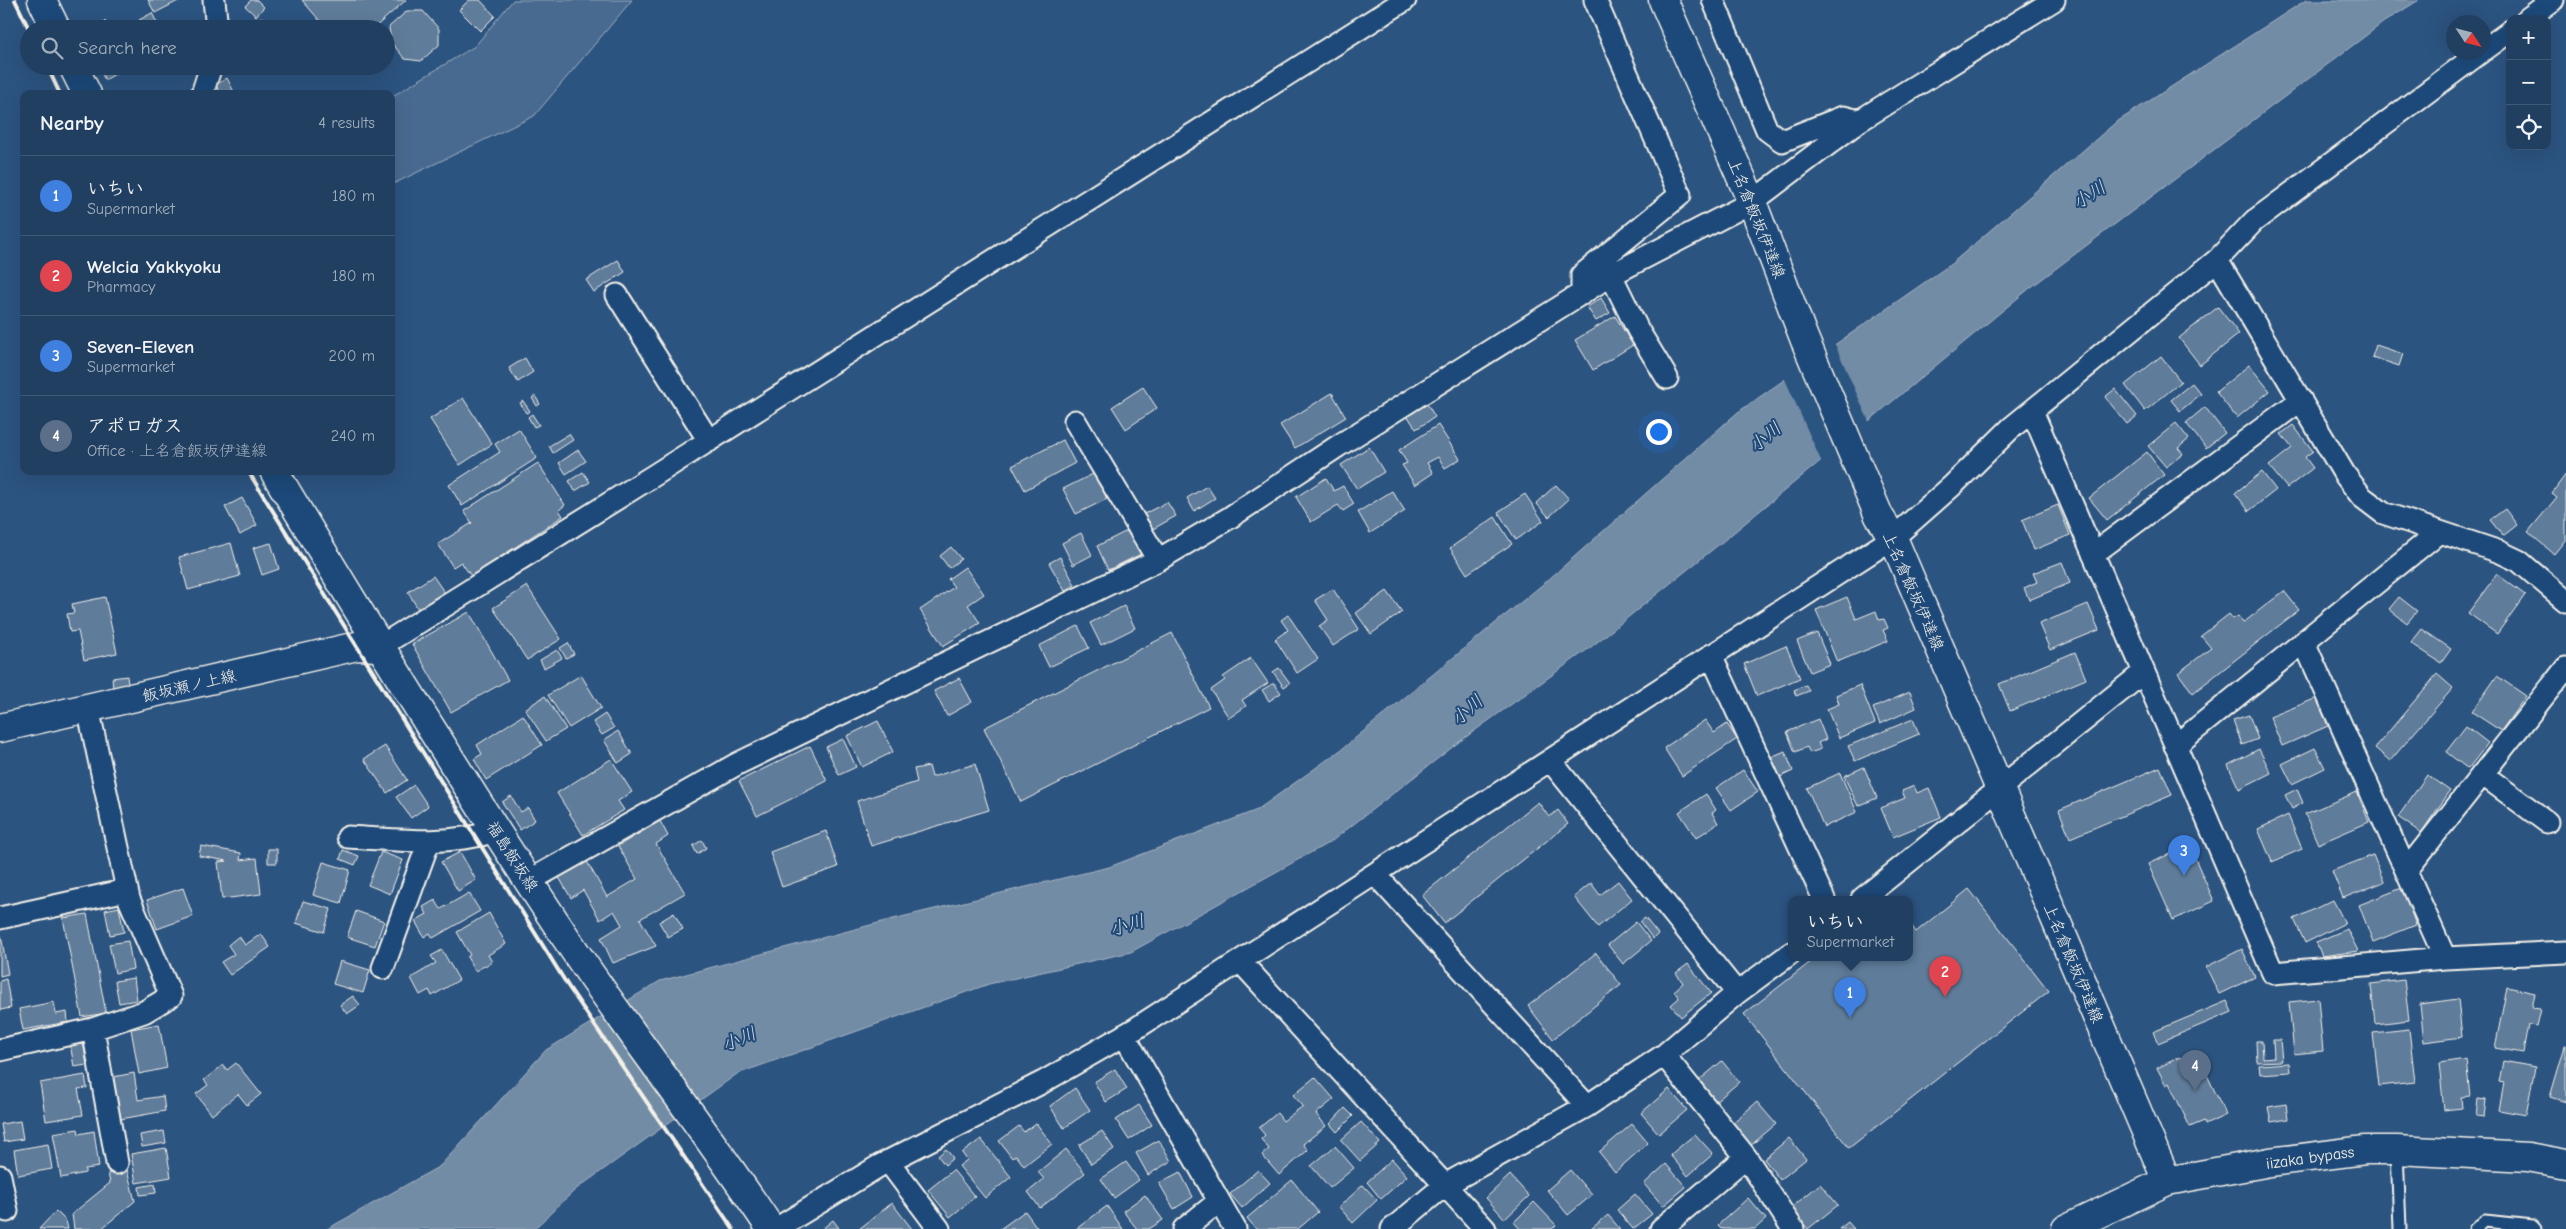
<!DOCTYPE html>
<meta charset="utf-8">
<style>
:root{--surface:#213f61;--page:#2d4a6a;--text:#f1f3f6;--muted:#a2afbd;--line:#3e5876;--accent:#ffd166}
body{margin:0;font-family:"Comic Neue","Klee One",sans-serif;background:var(--page);color:var(--text)}
.controls{position:absolute;right:15px;top:15px;display:grid;overflow:hidden;border-radius:10px;box-shadow:0 5px 20px #0002}
.controls button{width:45px;height:45px;display:grid;place-items:center;padding:0;border:0;border-bottom:1px solid var(--line);background:var(--surface);color:var(--text);font:25px sans-serif}
.compass{position:absolute;left:2446px;top:15px;width:45px;height:45px;border-radius:50%;background:var(--surface);box-shadow:0 5px 20px #0002;rotate:126deg}
.you{position:absolute;left:1658px;top:431px;width:18px;height:18px;margin:-12px;border:4px solid #fff;border-radius:50%;background:#1a73e8;box-shadow:0 0 0 8px #1a73e833}
.badge{display:grid;place-items:center;width:32px;height:32px;border-radius:50%;background:var(--accent);color:#fff;font-size:16px;font-weight:700}
.pin{position:absolute;translate:-50% -41px;filter:drop-shadow(0 1px 2px #0008)}
.pin::after{content:'';position:absolute;top:26px;width:18px;height:15px;background:inherit;clip-path:polygon(0 0,100% 0,50% 100%)}
.popup{position:absolute;left:1788px;top:896px;width:125px;height:65px;box-sizing:border-box;display:grid;place-content:center;border-radius:10px;background:var(--surface);filter:drop-shadow(0 1px 4px #0005);font-size:16px;white-space:nowrap;color:var(--muted)}
.popup b{font-size:19px;color:var(--text)}
.popup::after{content:'';position:absolute;left:50%;top:100%;margin-left:-10px;border:10px solid transparent;border-top-color:var(--surface)}
.list{margin:0;padding:0;list-style:none}
h2{display:flex;justify-content:space-between;align-items:center;height:65px;margin:0;padding:0 20px;font-size:21px}
h2 small{font-size:16px;font-weight:400;color:var(--muted)}
.list li{display:grid;grid-template-columns:32px 1fr auto;gap:15px;align-items:center;box-sizing:border-box;height:80px;padding:0 20px;border-top:1px solid var(--line)}
.list b{display:block;font-size:19px;white-space:nowrap}
.list p{margin:0;font-size:16px;white-space:nowrap;color:var(--muted)}
.list em{font-size:16px;font-style:normal;color:var(--muted)}
.icon{flex:none;width:28px;height:28px;fill:none;stroke:currentColor;stroke-width:2;stroke-linecap:round;stroke-linejoin:round}
.map{position:relative;flex:none;width:2566px;height:1229px;overflow:hidden}
.search{position:absolute;background:var(--surface);box-shadow:0 5px 20px #0002;left:20px;top:20px;width:375px;height:55px;display:flex;align-items:center;gap:12px;box-sizing:border-box;padding:0 18px;border-radius:28px;color:var(--muted);font-size:19px}
.panel{position:absolute;background:var(--surface);box-shadow:0 5px 20px #0002;left:20px;top:90px;width:375px;height:385px;border-radius:10px}
.map>svg:first-child{display:block}
</style>
<div class="map">
<svg width="2566" height="1229" viewBox="0 0 2566 1229">
<rect width="100%" height="100%" fill="#2c5481"/>
<filter id="ink" filterUnits="userSpaceOnUse"><feTurbulence type="fractalNoise" baseFrequency=".02" numOctaves="2"/><feDisplacementMap in="SourceGraphic" scale="10" xChannelSelector="R" yChannelSelector="G"/><feConvolveMatrix kernelMatrix="1 2 1 2 8 2 1 2 1" color-interpolation-filters="sRGB"/></filter>
<g filter="url(#ink)">
<path fill="#496b90" stroke="#9eaebc" d="M513,0H632L534,116L391,185V97L475,46Z"/>
<path fill="#738ca6" stroke="#a7b4c0" d="M2306,0H2419L2384,22L2030,288L1727,538L1591,647L1459,742L1332,841L1131,952L989,984L737,1074L575,1190L534,1229H327L440,1166L546,1050L660,981L893,919L1109,867L1257,810L1342,749L1548,580L1738,412L1951,264L2115,123Z"/>
<path fill="#2c5481" d="M1834,342L1870,424L1822,463L1784,377Z"/>
<path fill="#5e7b9a" stroke="#f4f1e8" d="M148,0H180L155,13Z
M251,0H257L264,7L256,16L245,6Z
M302,0H406L373,29H350L347,25L342,29H327Z
M469,0H480L495,16L480,31L459,10Z
M407,11H423L439,29V45L421,61L405,59L391,42L389,27Z
M152,13L157,23L144,29L139,20Z
M261,17L270,25L266,29H254L252,27Z
M105,21L109,29H90Z
M279,23L286,29H274Z
M98,66H129L105,80Z
M227,78L235,94H220L216,85Z
M618,260L625,272L594,292L586,280Z
M1601,298L1610,313L1596,321L1587,307Z
M2218,307L2239,334L2200,365L2179,338Z
M1615,316L1633,345L1593,370L1575,340Z
M2376,345L2403,354L2399,366L2372,357Z
M2161,356L2181,382L2145,411L2125,385Z
M525,358L533,372L518,382L509,368Z
M2249,365L2270,391L2237,418L2216,392Z
M2192,383L2201,394L2180,411L2171,400Z
M1143,387L1157,408L1126,429L1112,407Z
M2115,389L2137,416L2127,424L2105,397Z
M1332,393L1346,417L1295,448L1280,425Z
M535,396L540,404L537,406L532,398Z
M463,398L492,444L460,465L430,419Z
M523,401L530,411L526,413L520,403Z
M1426,402L1435,417L1416,429L1407,415Z
M2205,407L2225,433L2206,448L2186,423Z
M532,414L539,425L534,427L528,417Z
M2176,423L2189,439L2178,448L2183,454L2166,467L2148,446Z
M1438,425L1460,459L1445,468L1438,457L1427,463L1433,473L1415,485L1402,465L1407,463L1399,450Z
M2293,425L2313,451L2305,457L2313,468L2287,488L2269,466L2292,448L2281,434Z
M519,429L537,458L462,506L449,485L500,452L495,444Z
M569,434L573,440L553,453L549,446Z
M1063,440L1075,463L1025,490L1012,466Z
M1369,447L1384,472L1357,489L1341,465Z
M578,450L586,461L566,474L559,463Z
M2147,452L2164,475L2107,520L2089,498Z
M538,463L565,505L559,510L563,516L471,576L461,562L453,567L438,544L472,523L464,511Z
M583,472L590,482L575,491L569,481Z
M2262,472L2276,490L2249,511L2235,493Z
M1095,473L1107,499L1076,514L1063,489Z
M2566,474V539L2554,554L2528,532L2557,497L2552,493Z
M1326,478L1334,491L1343,486L1354,504L1343,511L1338,505L1311,522L1296,497Z
M1556,485L1569,499L1549,517L1536,503Z
M1207,486L1215,498L1194,511L1187,498Z
M1392,491L1405,511L1370,533L1358,512Z
M1525,494L1543,521L1516,540L1498,512Z
M242,498L257,525L240,535L225,507Z
M1167,502L1176,516L1153,529L1144,514Z
M2058,505L2070,535L2034,550L2022,520Z
M2505,509L2517,525L2503,536L2490,520Z
M1495,517L1512,544L1467,574L1450,548Z
M1129,530L1141,554L1108,570L1097,546Z
M1081,533L1092,555L1073,565L1062,543Z
M231,543L240,576L188,590L179,557Z
M271,543L279,569L262,575L253,548Z
M951,547L961,559L949,568L940,556Z
M1060,557L1075,585L1065,591L1049,563Z
M2062,562L2070,583L2029,600L2024,588L2037,582L2033,573Z
M965,567L984,594L968,605L980,623L943,646L920,610L954,587L948,579Z
M2497,574L2525,595L2497,634L2468,613Z
M433,576L444,592L418,609L408,592Z
M527,586L561,639L527,660L493,608Z
M1333,589L1359,629L1333,646L1319,626L1328,620L1315,600Z
M1387,591L1402,612L1371,634L1356,613Z
M2284,591L2299,610L2193,693L2178,673L2211,648L2201,636L2229,614L2233,619L2238,616L2243,623Z
M105,597L117,653L84,660L78,631L70,632L67,614L74,613L72,604Z
M1847,597L1856,619L1876,611L1879,620L1884,619L1888,628L1883,630L1888,641L1837,662L1816,610Z
M2399,597L2417,611L2407,623L2389,609Z
M2088,604L2099,630L2050,650L2039,624Z
M1124,606L1135,628L1101,645L1090,623Z
M469,612L508,680L451,712L412,644Z
M1288,615L1318,659L1297,673L1275,639L1288,630L1281,620Z
M1078,626L1089,648L1049,667L1039,646Z
M2422,629L2451,649L2441,663L2411,643Z
M1172,633L1209,707L1021,802L984,728Z
M1817,633L1830,664L1810,672L1797,641Z
M568,643L574,654L566,658L560,648Z
M1786,646L1800,678L1757,696L1744,664Z
M557,650L562,658L544,668L540,660Z
M2075,652L2086,679L2010,711L1999,684Z
M1251,658L1268,683L1242,700L1246,706L1229,718L1211,690L1225,680L1223,677Z
M1279,668L1290,683L1284,687L1273,672Z
M2437,674L2453,688L2390,761L2375,748Z
M581,675L601,708L569,728L548,695Z
M127,676L128,685L113,688L112,678Z
M2497,676L2526,696L2501,731L2472,712Z
M959,678L972,702L947,716L934,691Z
M1274,683L1281,693L1269,701L1262,690Z
M1806,685L1809,691L1796,696L1794,690Z
M1860,685L1875,723L1839,738L1827,709L1839,704L1836,695Z
M1910,692L1916,708L1880,724L1873,708Z
M545,696L566,729L546,741L525,709Z
M2317,698L2328,726L2282,746L2270,717Z
M605,714L614,728L602,735L593,722Z
M523,715L542,745L486,780L474,759L482,754L477,745Z
M2249,715L2258,739L2242,745L2233,720Z
M1818,719L1826,739L1818,743L1821,749L1810,753L1807,747L1795,752L1787,732Z
M1913,719L1919,734L1855,761L1848,746Z
M1705,720L1714,733L1727,724L1737,739L1682,776L1664,748Z
M878,721L893,752L862,767L847,736Z
M2466,726L2488,743L2468,769L2446,752Z
M618,731L632,754L618,763L604,740Z
M843,739L856,767L839,775L826,747Z
M385,746L407,780L387,793L364,759Z
M810,746L827,781L757,816L739,781Z
M2315,748L2325,768L2292,784L2282,764Z
M2259,749L2271,773L2239,789L2228,765Z
M1785,751L1793,771L1780,777L1771,757Z
M611,759L632,792L618,801L624,810L583,835L557,793Z
M975,764L989,810L871,846L857,801L917,782L914,769L929,766L932,777Z
M1864,767L1877,798L1858,806L1844,776Z
M2160,767L2172,795L2070,838L2059,810Z
M1743,770L1758,792L1731,810L1716,788Z
M1840,773L1857,812L1824,827L1807,788Z
M2427,775L2450,791L2421,833L2398,817Z
M414,785L428,806L411,818L396,797Z
M1914,786L1917,793L1929,788L1941,817L1893,837L1881,808L1905,798L1902,791Z
M2297,789L2303,803L2292,809L2285,795Z
M2357,792L2369,822L2318,844L2305,814Z
M1706,794L1716,810L1712,813L1718,823L1696,838L1679,812Z
M511,796L521,812L528,808L535,820L520,830L502,802Z
M1538,802L1549,817L1558,810L1568,824L1444,923L1422,895Z
M2288,815L2302,849L2272,862L2258,829Z
M660,821L668,836L656,844L685,893L640,919L656,946L613,963L601,938L622,925L614,911L600,920L583,890L571,898L557,874L585,858L607,897L637,879L618,846Z
M826,831L838,867L782,887L770,852Z
M702,840L706,848L697,854L693,846Z
M2189,845L2214,901L2173,920L2148,864Z
M201,846L241,853L240,860L257,858L261,894L222,899L218,862L227,861L199,856Z
M268,849H277V863H268Z
M343,850L359,856L355,865L340,859Z
M381,852L403,860L390,894L368,885Z
M460,852L476,880L458,891L441,862Z
M2373,855L2384,882L2343,898L2332,871Z
M323,862L350,870L341,903L313,895Z
M1618,881L1632,899L1598,927L1574,897L1591,883L1600,895Z
M183,888L193,916L157,929L147,900Z
M2402,888L2416,925L2373,942L2359,905Z
M1969,889L2049,991L1849,1148L1744,1014L1817,957H1909V922L1916,932Z
M469,893L480,911L433,938L430,933L424,937L415,921L427,914L423,907L435,900L441,909Z
M2333,900L2345,923L2305,943L2294,919Z
M303,901L331,909L324,932L296,923Z
M119,907L124,932L110,935L105,910Z
M356,911L384,921L375,946L347,937Z
M489,913L506,944L488,955L492,962L475,971L467,957L470,955L457,932Z
M674,913L683,929L668,937L659,922Z
M87,914L106,1013L82,1017L63,918Z
M1645,918L1658,934L1653,939L1640,922Z
M1636,922L1651,941L1623,964L1608,945Z
M2347,929L2358,951L2322,956L2316,942Z
M261,934L270,947L230,975L221,962L234,954L228,945L239,936L245,945Z
M1,935L8,974L0,976V935Z
M128,941L133,969L115,973L109,944Z
M2242,949L2255,977L2219,994L2206,967Z
M442,950L459,980L432,996L429,990L420,995L411,978L436,963L431,956Z
M1596,953L1621,985L1553,1039L1528,1006Z
M340,961L370,970L363,993L333,984Z
M1688,964L1711,993L1681,1017L1671,1005L1679,998L1674,991L1683,983L1676,973Z
M134,978L137,1000L119,1003L115,981Z
M6,979L11,1008L0,1010V981Z
M2404,980L2409,1020L2375,1024L2371,984Z
M2507,987L2535,993L2532,1008L2540,1009L2536,1026L2528,1025L2523,1053L2495,1048Z
M353,996L360,1005L347,1014L340,1005Z
M2318,999L2323,1051L2294,1054L2289,1002Z
M2458,999L2462,1037L2424,1042L2420,1004Z
M2227,1001L2232,1012L2158,1043L2153,1032Z
M54,1002L56,1014L67,1012L68,1022L23,1030L19,1009Z
M159,1024L167,1068L139,1074L131,1029Z
M2409,1029L2415,1082L2379,1086L2373,1033Z
M2273,1040H2280L2282,1061L2257,1062L2256,1041H2262L2263,1058L2274,1057Z
M83,1041L87,1065L74,1067L70,1043Z
M2565,1046H2566V1102L2550,1097Z
M2197,1054L2226,1115L2205,1125L2204,1121L2190,1127L2169,1083L2166,1085L2157,1068L2180,1057L2182,1062Z
M2466,1059L2470,1096L2461,1097L2462,1108L2444,1110L2439,1063Z
M1722,1061L1739,1082L1713,1104L1696,1083Z
M2503,1061L2535,1067L2526,1115L2499,1110L2504,1083L2499,1082Z
M236,1063L261,1094L247,1105L238,1094L212,1115L196,1094L208,1085L204,1080L223,1065L227,1070Z
M2289,1063L2290,1072L2260,1074L2259,1065Z
M1115,1069L1127,1089L1106,1102L1094,1082Z
M134,1073L138,1100L163,1096L165,1111L121,1119L113,1077Z
M85,1075L87,1088L78,1089L83,1115L46,1121L40,1083Z
M1315,1077L1334,1099L1316,1114L1326,1126L1303,1144L1308,1150L1279,1175L1262,1155L1269,1149L1261,1139L1265,1135L1259,1128L1277,1113L1283,1121L1303,1106L1293,1095Z
M1075,1088L1090,1110L1064,1128L1050,1106Z
M1669,1089L1687,1110L1659,1134L1641,1113Z
M2478,1099L2486,1100L2484,1117L2476,1116Z
M1757,1102L1776,1124L1750,1146L1731,1124Z
M2286,1104L2288,1119L2271,1122L2268,1107Z
M1139,1105L1152,1125L1129,1140L1116,1120Z
M1345,1108L1353,1116L1337,1132L1330,1124Z
M20,1121L23,1139L4,1142L1,1124Z
M1361,1122L1380,1143L1360,1161L1341,1140Z
M1036,1123L1052,1144L1024,1166L1016,1155L1012,1158L999,1141L1019,1126L1024,1132Z
M1632,1124L1648,1143L1615,1172L1599,1152Z
M78,1129L79,1134L94,1131L99,1167L85,1169V1173L61,1178L53,1133Z
M164,1131L166,1143L142,1147L140,1135Z
M1102,1131L1114,1149L1091,1164L1079,1145Z
M1695,1134L1713,1154L1688,1176L1670,1155Z
M1789,1138L1806,1159L1780,1180L1764,1159Z
M981,1139L1011,1177L985,1198L959,1166L967,1160L962,1153Z
M1159,1140L1171,1161L1148,1175L1136,1153Z
M48,1144L52,1169L18,1175L14,1150Z
M1335,1146L1354,1168L1330,1188L1311,1166Z
M166,1148L171,1177L136,1183L131,1154Z
M946,1149L953,1158L945,1165L938,1156Z
M1066,1149L1085,1173L1040,1208L1028,1192L1044,1179L1038,1172Z
M1392,1159L1407,1176L1381,1199L1367,1182Z
M1126,1162L1139,1180L1114,1198L1101,1179Z
M1666,1164L1686,1187L1663,1206L1644,1184Z
M126,1166L135,1201L101,1229H74L72,1214L110,1183L108,1173Z
M953,1170L975,1197L950,1217L928,1190Z
M1258,1170L1270,1183L1242,1208L1230,1194Z
M1570,1170L1592,1195L1568,1215L1547,1190Z
M1180,1172L1193,1197L1174,1209L1159,1183Z
M1510,1175L1529,1196L1505,1219L1486,1198Z
M1292,1180L1318,1212L1298,1229H1256L1247,1218Z
M155,1184L156,1193L140,1195L139,1187Z
M1820,1184L1838,1205L1808,1229L1791,1208Z
M1363,1185L1377,1200L1353,1223L1339,1207Z
M1635,1194L1652,1214L1633,1229L1617,1210Z
M1145,1195L1163,1220L1149,1229H1137L1123,1211Z
M1748,1198L1766,1219L1755,1229H1722L1718,1225Z
M1534,1202L1556,1225L1552,1229H1520L1514,1222Z
M892,1203L912,1229H859Z
M1107,1206L1123,1229H1076Z
M56,1211L66,1221L68,1229H39Z
M1025,1211L1038,1229H1000Z
M1608,1215L1620,1229H1591Z
M833,1220L839,1228L822,1229Z
M1848,1222L1854,1229H1839Z"/>
<g fill="none" stroke-linecap="round" stroke-linejoin="round">
<defs>
<path id="service" d="M2397,1150L2400,1229
M2475,1229L2485,1221L2532,1226L2535,1229"/>
<path id="minor" d="M214,0L217,29
M1713,0L1767,130L1782,141L1843,117L1859,121
M2527,19L2553,0
M2484,50L2510,31
M202,94L211,66
M2217,260L2345,475L2362,497L2383,513L2500,552L2519,561L2566,601
M1611,275L1638,330L1667,378
M1582,294V275L1680,195L1595,0
M617,295L709,441
M2032,411L2273,973L2445,958L2566,952
M1075,421L1158,560
M2093,554L2301,400
M2304,642L2445,958
M379,647L653,476L1405,0
M1711,655L1824,899
M2175,746L2439,532
M1550,760L1737,993
M2482,774L2547,822
M348,837C398,840 448,846 496,831
M2406,871L2566,668
M1375,874L1587,1106
M529,881L737,764L1158,560L1229,518L1338,446L1611,275L1752,202L1859,121L2054,0
M1862,899L2144,672
M0,918L127,890
M1240,961L1485,1229
M383,968L429,841
M93,1029L117,1163
M1124,1035L1235,1229
M0,1050L93,1029L144,1012L171,996L129,899L88,708
M1664,1055L1746,1157L1793,1229
M888,1161L939,1229
M0,1176L7,1211
M776,1229L879,1166L1043,1082L1135,1029L1893,538L1953,485L2011,428L2217,260L2254,221L2481,52
M1184,1229L1218,1202
M1392,1229L1445,1185L1587,1106L1664,1055L1737,993L1791,953
M1661,1229L1746,1157"/>
<path id="secondary" d="M0,728L357,646L379,647"/>
<path id="primary" d="M42,0L56,29
M1663,0L1752,202L1804,338L1879,516L1893,538L2167,1181
M73,66L87,94
M274,471C371,633 469,793 574,950C638,1044 708,1134 771,1229"/>
<path id="trunk" d="M2066,1229L2167,1181L2270,1162L2365,1150H2397L2528,1157L2566,1164"/>
</defs>
<use href="#service" stroke="#f4f1e8" stroke-width="15"/>
<use href="#minor" stroke="#f4f1e8" stroke-width="25"/>
<use href="#secondary" stroke="#f4f1e8" stroke-width="31"/>
<use href="#primary" stroke="#f4f1e8" stroke-width="31"/>
<use href="#trunk" stroke="#f4f1e8" stroke-width="31"/>
<use href="#service" stroke="#1f4a7a" stroke-width="11"/>
<use href="#minor" stroke="#1f4a7a" stroke-width="21"/>
<use href="#secondary" stroke="#1f4a7a" stroke-width="28"/>
<use href="#primary" stroke="#1f4a7a" stroke-width="28"/>
<use href="#trunk" stroke="#1f4a7a" stroke-width="28"/>
<path stroke="#f4f1e8" stroke-width="4" d="M15,0L29,29
M47,66L60,94
M248,471L568,986L733,1229"/>
</g>
</g>
<g text-anchor="middle" stroke-width="4" stroke-linejoin="round" paint-order="stroke">
<g font-size="16" fill="#f4f1e8" stroke="#1f4a7a">
<text transform="translate(1757 218) rotate(68)" y="6">上名倉飯坂伊達線</text>
<text transform="translate(1914 591) rotate(66)" y="6">上名倉飯坂伊達線</text>
<text transform="translate(189 685) rotate(-13)" y="6">飯坂瀬ノ上線</text>
<text transform="translate(513 856) rotate(57)" y="6">福島飯坂線</text>
<text transform="translate(2074 963) rotate(67)" y="6">上名倉飯坂伊達線</text>
<text transform="translate(2310 1157) rotate(-8)" y="6">iizaka bypass</text>
</g>
<g font-size="18" font-style="italic" fill="#dadddb" stroke="#1f4a7a">
<text transform="translate(2089 195) rotate(-33)" y="6">小川</text>
<text transform="translate(1765 437) rotate(-40)" y="6">小川</text>
<text transform="translate(1467 710) rotate(-42)" y="6">小川</text>
<text transform="translate(1127 925) rotate(-17)" y="6">小川</text>
<text transform="translate(739 1039) rotate(-23)" y="6">小川</text>
</g>
</g>
</svg>
<div class="controls">
<button>+</button>
<button>−</button>
<button><svg class="icon" aria-label="locate" viewBox="0 0 24 24"><circle cx="12" cy="12" r="6"/><path d="M12 2v4M12 18v4M2 12h4M18 12h4"/></svg></button>
</div>
<svg class="compass" viewBox="-18 -18 36 36"><path d="M0-13l5 13h-10z" fill="#e53935"/><path d="M0 13l5-13h-10z" fill="#a2afbd"/></svg>
<div class="you"></div>
<div class="pin badge" style="left:1850px;top:1018px;background:#3f7fe0">1</div>
<div class="popup"><b>いちい</b>Supermarket</div>
<div class="pin badge" style="left:1945px;top:997px;background:#e0444e">2</div>
<div class="pin badge" style="left:2184px;top:876px;background:#3f7fe0">3</div>
<div class="pin badge" style="left:2195px;top:1091px;background:#5c6f8a">4</div>
<div class="search"><svg class="icon" aria-label="search" viewBox="0 0 24 24"><circle cx="10" cy="10" r="6"/><path d="M15 15l6 6"/></svg>Search here</div>
<section class="panel">
<h2>Nearby<small>4 results</small></h2>
<ul class="list">
<li><span class="badge" style="background:#3f7fe0">1</span><div><b>いちい</b><p>Supermarket</p></div><em>180 m</em></li>
<li><span class="badge" style="background:#e0444e">2</span><div><b>Welcia Yakkyoku</b><p>Pharmacy</p></div><em>180 m</em></li>
<li><span class="badge" style="background:#3f7fe0">3</span><div><b>Seven-Eleven</b><p>Supermarket</p></div><em>200 m</em></li>
<li><span class="badge" style="background:#5c6f8a">4</span><div><b>アポロガス</b><p>Office · 上名倉飯坂伊達線</p></div><em>240 m</em></li>
</ul>
</section>
</div>
